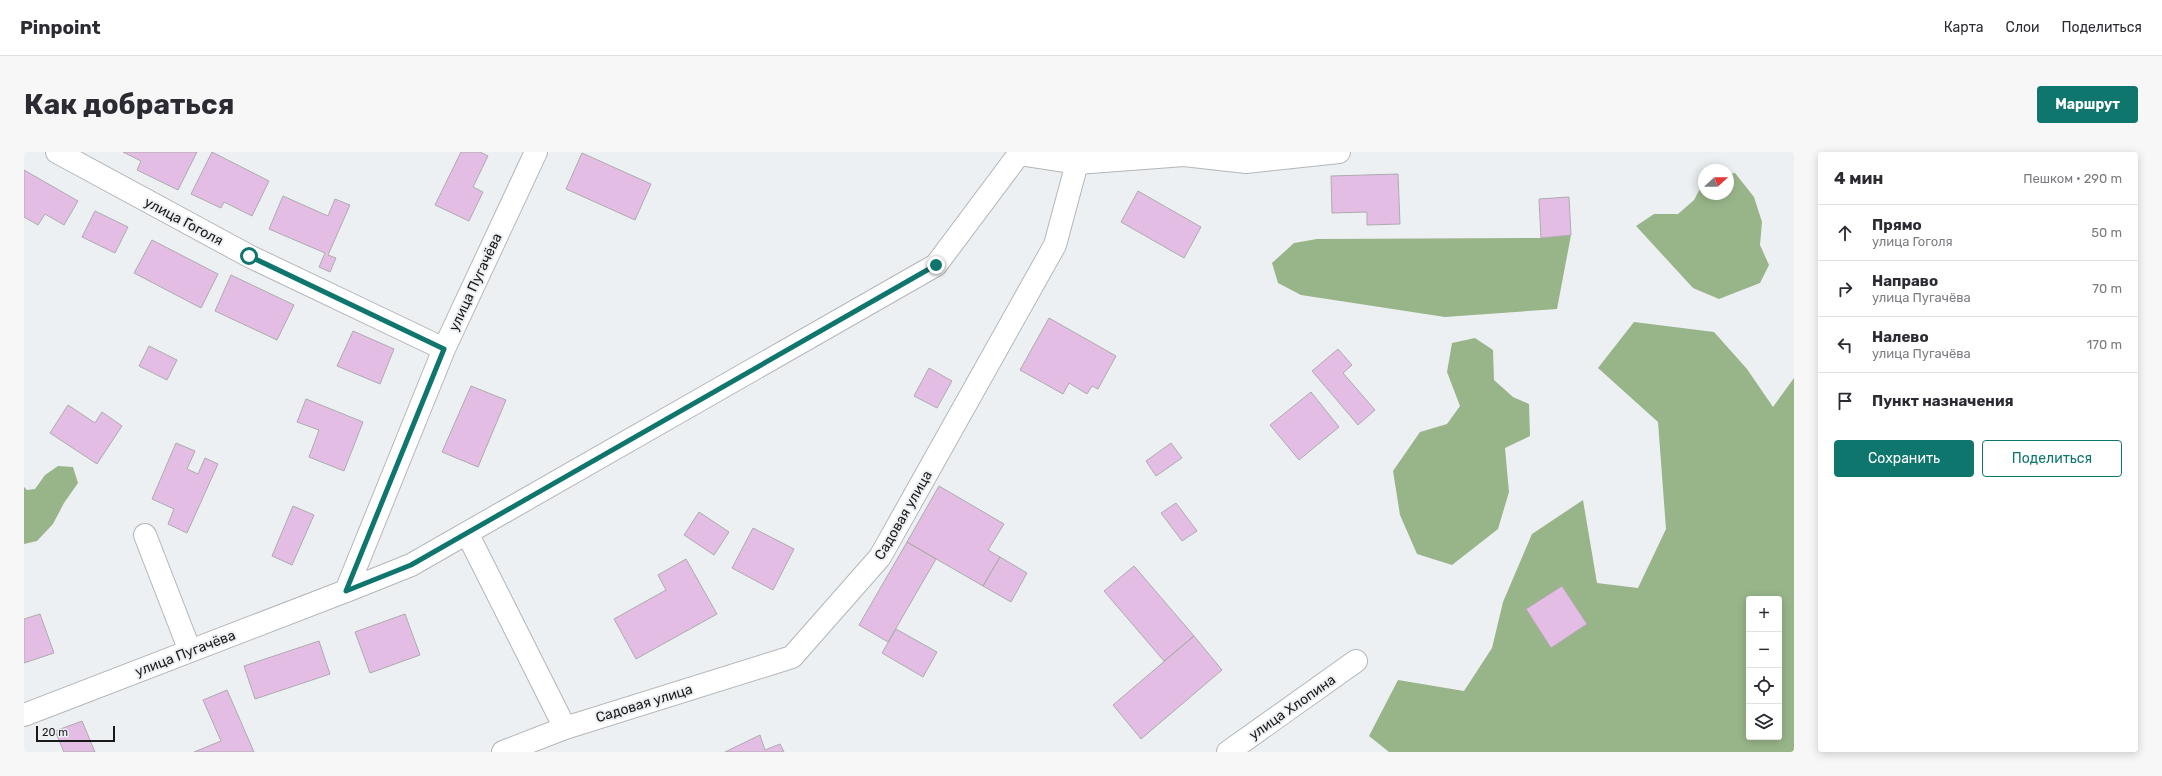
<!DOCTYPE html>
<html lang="ru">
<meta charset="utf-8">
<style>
:root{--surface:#fff;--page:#f7f7f7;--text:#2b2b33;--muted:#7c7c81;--line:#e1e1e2;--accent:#0f766e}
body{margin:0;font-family:Rubik,sans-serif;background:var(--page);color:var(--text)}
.controls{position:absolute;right:12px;bottom:12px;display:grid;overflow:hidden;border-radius:4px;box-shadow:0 2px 10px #0003}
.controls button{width:36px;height:36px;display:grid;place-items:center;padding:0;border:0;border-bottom:1px solid var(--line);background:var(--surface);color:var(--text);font:20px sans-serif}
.compass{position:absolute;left:1674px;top:12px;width:36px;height:36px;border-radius:50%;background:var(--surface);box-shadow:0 2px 10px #0003;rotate:69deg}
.scale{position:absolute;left:12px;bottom:10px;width:79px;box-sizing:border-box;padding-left:4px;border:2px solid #19191a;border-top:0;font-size:11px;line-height:14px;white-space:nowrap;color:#19191a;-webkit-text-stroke:3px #edf0f2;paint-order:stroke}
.stop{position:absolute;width:12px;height:12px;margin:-9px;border:3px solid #0f766e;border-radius:50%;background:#fff}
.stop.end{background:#0f766e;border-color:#fff;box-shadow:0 1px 4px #0008}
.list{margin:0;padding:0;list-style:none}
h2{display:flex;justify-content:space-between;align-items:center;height:52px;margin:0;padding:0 16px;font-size:17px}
h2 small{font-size:13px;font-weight:400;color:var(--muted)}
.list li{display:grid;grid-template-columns:26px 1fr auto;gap:12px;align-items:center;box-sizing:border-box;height:56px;padding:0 16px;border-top:1px solid var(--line)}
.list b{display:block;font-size:15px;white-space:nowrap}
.list p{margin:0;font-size:13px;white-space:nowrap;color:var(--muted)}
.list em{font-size:13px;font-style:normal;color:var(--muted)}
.actions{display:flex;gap:8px;padding:12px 16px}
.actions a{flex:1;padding:9px 0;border:1px solid var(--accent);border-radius:4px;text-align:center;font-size:14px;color:var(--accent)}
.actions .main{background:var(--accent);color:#fff}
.icon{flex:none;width:22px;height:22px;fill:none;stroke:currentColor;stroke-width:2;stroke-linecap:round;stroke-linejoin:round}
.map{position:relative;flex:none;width:1770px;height:600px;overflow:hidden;border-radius:4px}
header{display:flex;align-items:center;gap:24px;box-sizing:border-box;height:56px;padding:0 20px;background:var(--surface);border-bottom:1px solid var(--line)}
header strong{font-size:19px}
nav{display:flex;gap:22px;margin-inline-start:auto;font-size:14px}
.intro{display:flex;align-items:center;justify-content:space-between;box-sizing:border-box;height:96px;padding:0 24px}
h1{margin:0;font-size:28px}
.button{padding:10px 18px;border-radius:4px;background:var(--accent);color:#fff;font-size:14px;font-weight:700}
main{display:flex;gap:24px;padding:0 24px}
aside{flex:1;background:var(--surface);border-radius:4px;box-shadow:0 2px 10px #0003}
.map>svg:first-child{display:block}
</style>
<header>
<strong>Pinpoint</strong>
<nav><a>Карта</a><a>Слои</a><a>Поделиться</a></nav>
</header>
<div class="intro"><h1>Как добраться</h1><a class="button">Маршрут</a></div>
<main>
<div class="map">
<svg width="1770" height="600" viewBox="0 0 1770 600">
<rect width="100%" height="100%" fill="#edf0f2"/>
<path fill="#98b58a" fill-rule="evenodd" d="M1711,21L1730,45L1738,70L1736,93L1745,113L1736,131L1695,147L1669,136L1612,74L1630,62H1654L1670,48L1680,29V42H1704V22Z
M1547,83L1533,157L1421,165L1277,143L1254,131L1248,111L1270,91L1293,87L1517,86Z
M1610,170L1690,180L1723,217L1749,255L1770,226V600H1365L1345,584L1374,528L1440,539L1468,496L1479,450L1508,382L1559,348L1573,431L1614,436L1642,377L1634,270L1574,216ZM1725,447H1755V585H1725Z
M1451,186L1469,198L1470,228L1489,245L1505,252L1506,284L1481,296L1485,340L1474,377L1428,413L1393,402L1376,363L1369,319L1396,280L1423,272L1436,254L1423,220L1428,191Z
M34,314L49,315L54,331L40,351L29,372L13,389L0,392V335L3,338L11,337L21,323Z"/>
<path fill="#e4bde4" stroke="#adabad" d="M99,0H173L154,38L113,18L117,9Z
M188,0L245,29L228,64L200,50L197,56L167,42Z
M437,0H456L464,4L449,35L459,40L445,69L411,53Z
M558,1L627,32L611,68L542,37Z
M0,18L54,49L40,73L21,62L14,73L0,65Z
M1374,22L1376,72L1343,73V60L1308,61L1307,24Z
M1114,39L1177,75L1160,106L1097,70Z
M259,44L304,64L311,47L326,53L304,103L312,106L306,120L295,115L301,101L245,77Z
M1545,45L1547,83L1517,86L1515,47Z
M71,59L104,75L91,101L58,85Z
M128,88L194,122L177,156L110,121Z
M207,123L270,153L253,188L191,159Z
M1025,166L1092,204L1074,237L1068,234L1063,242L1045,231L1039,242L996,218Z
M329,179L370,197L356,232L313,214Z
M125,194L153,208L143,228L115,214Z
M1314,197L1328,213L1319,221L1351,258L1334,273L1288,219Z
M905,216L928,229L913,256L890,244Z
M447,234L482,248L454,315L418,300Z
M1287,240L1315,275L1275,308L1246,273Z
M282,247L339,270L320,319L285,305L295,278L273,270Z
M44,253L71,271L78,260L98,274L73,312L26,281Z
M152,291L171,299L163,317L174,322L181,306L194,312L163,381L144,372L150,357L128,347Z
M1147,291L1158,306L1132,324L1122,309Z
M915,334L980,372L964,398L976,405L959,434L883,390Z
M1152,351L1173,379L1158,389L1137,361Z
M269,354L290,363L268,413L248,404Z
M675,360L705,380L690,403L660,383Z
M729,376L770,397L749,438L708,416Z
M883,390L912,407L864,490L835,473Z
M976,405L1003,421L987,450L959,434Z
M662,407L693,462L612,507L590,467L642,438L634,423Z
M1110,414L1170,484L1140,509L1080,439Z
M1538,434L1563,472L1527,496L1502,457Z
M16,462L30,501L0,511V467Z
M381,462L396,503L346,521L331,480Z
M872,477L913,500L899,525L858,501Z
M1170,484L1198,518L1117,587L1089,553Z
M295,489L306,522L231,547L220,514Z
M203,538L230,600H170L197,589L179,548Z
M58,569L71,600H40L31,579Z
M736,583L741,598L756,592L760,600H701Z"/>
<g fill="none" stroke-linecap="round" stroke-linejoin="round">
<defs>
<path id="minor" d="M33,0L225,104L420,197
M995,0V2L1053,11L1160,3L1222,10L1315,0
M443,381L541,576
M121,383L166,499
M322,439L387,413L912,113L995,2
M0,563L322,439L420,197L512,0
M479,600L541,576L768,505L856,405L1031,93L1053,11
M1204,600L1332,509"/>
</defs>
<use href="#minor" stroke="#b4b6b8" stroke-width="24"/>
<use href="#minor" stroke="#fff" stroke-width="22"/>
</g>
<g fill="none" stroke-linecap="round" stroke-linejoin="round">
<path stroke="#0f766e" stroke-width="5" d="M225,104L420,197L322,439L387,413L912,113"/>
</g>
<g text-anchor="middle" stroke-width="4" stroke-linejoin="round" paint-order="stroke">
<g font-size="14" fill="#19191a" stroke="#edf0f2">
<text transform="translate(160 69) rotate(28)" y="5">улица Гоголя</text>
<text transform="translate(451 130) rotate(-65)" y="5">улица Пугачёва</text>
<text transform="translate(879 363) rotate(-60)" y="5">Садовая улица</text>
<text transform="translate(161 501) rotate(-21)" y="5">улица Пугачёва</text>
<text transform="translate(620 551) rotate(-17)" y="5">Садовая улица</text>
<text transform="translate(1268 555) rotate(-35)" y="5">улица Хлопина</text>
</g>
</g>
</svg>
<div class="controls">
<button>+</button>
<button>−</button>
<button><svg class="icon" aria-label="locate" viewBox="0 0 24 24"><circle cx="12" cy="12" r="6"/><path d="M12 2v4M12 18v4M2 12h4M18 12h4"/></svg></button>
<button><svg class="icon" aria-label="layers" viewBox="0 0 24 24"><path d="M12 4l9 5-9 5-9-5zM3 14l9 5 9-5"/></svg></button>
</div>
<svg class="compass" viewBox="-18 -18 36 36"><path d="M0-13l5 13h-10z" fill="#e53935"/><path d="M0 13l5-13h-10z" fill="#7c7c81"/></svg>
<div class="scale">20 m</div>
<div class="stop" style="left:225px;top:104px"></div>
<div class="stop end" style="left:912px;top:113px"></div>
</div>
<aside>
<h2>4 мин<small>Пешком · 290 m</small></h2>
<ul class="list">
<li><svg class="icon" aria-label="ahead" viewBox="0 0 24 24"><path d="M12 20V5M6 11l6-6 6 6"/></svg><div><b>Прямо</b><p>улица Гоголя</p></div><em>50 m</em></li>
<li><svg class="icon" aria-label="right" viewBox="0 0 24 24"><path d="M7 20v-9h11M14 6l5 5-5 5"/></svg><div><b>Направо</b><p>улица Пугачёва</p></div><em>70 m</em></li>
<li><svg class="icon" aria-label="left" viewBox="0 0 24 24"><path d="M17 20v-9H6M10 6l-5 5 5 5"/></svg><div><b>Налево</b><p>улица Пугачёва</p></div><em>170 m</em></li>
<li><svg class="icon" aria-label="arrive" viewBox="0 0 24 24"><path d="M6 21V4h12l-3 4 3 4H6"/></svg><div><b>Пункт назначения</b></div></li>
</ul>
<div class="actions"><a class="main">Сохранить</a><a>Поделиться</a></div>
</aside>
</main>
